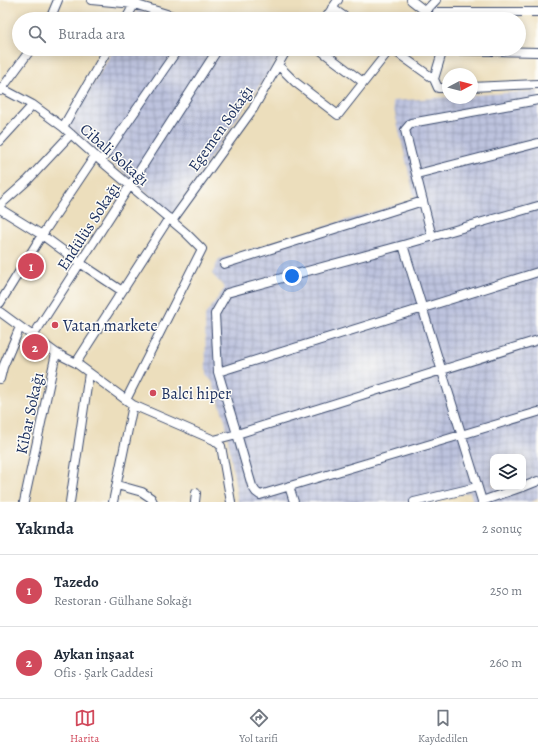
<!DOCTYPE html>
<html lang="tr">
<meta charset="utf-8">
<style>
:root{--surface:#fff;--page:#f2f2f3;--text:#1f2937;--muted:#747a83;--line:#e0e1e3;--accent:#d1495b}
body{margin:0;font-family:Alegreya,serif;background:var(--page);color:var(--text)}
.controls{position:absolute;right:12px;bottom:12px;display:grid;overflow:hidden;border-radius:8px;box-shadow:0 2px 10px #0003}
.controls button{width:36px;height:36px;display:grid;place-items:center;padding:0;border:0;border-bottom:1px solid var(--line);background:var(--surface);color:var(--text);font:20px sans-serif}
.compass{position:absolute;left:442px;top:68px;width:36px;height:36px;border-radius:50%;background:var(--surface);box-shadow:0 2px 10px #0003;rotate:83deg}
.you{position:absolute;left:292px;top:276px;width:14px;height:14px;margin:-10px;border:3px solid #fff;border-radius:50%;background:#1a73e8;box-shadow:0 0 0 6px #1a73e833}
.badge{display:grid;place-items:center;width:26px;height:26px;border-radius:50%;background:var(--accent);color:#fff;font-size:13px;font-weight:700}
.pin{position:absolute;translate:-50% -50%;border:2px solid #fff;box-shadow:0 1px 4px #0006}
.list{margin:0;padding:0;list-style:none}
h2{display:flex;justify-content:space-between;align-items:center;height:52px;margin:0;padding:0 16px;font-size:17px}
h2 small{font-size:13px;font-weight:400;color:var(--muted)}
.list li{display:grid;grid-template-columns:26px 1fr auto;gap:12px;align-items:center;box-sizing:border-box;height:72px;padding:0 16px;border-top:1px solid var(--line)}
.list b{display:block;font-size:15px;white-space:nowrap}
.list p{margin:0;font-size:13px;white-space:nowrap;color:var(--muted)}
.list em{font-size:13px;font-style:normal;color:var(--muted)}
.icon{flex:none;width:22px;height:22px;fill:none;stroke:currentColor;stroke-width:2;stroke-linecap:round;stroke-linejoin:round}
.map{position:relative;flex:none;width:538px;height:502px;overflow:hidden}
.search{position:absolute;background:var(--surface);box-shadow:0 2px 10px #0003;left:12px;right:12px;top:12px;height:44px;display:flex;align-items:center;gap:10px;box-sizing:border-box;padding:0 14px;border-radius:22px;color:var(--muted);font-size:15px}
.sheet{height:196px;background:var(--surface)}
nav{display:flex;justify-content:space-around;align-items:center;box-sizing:border-box;height:56px;border-top:1px solid var(--line);background:var(--surface);font-size:11px;color:var(--muted)}
nav a{display:grid;justify-items:center;gap:2px}
nav .on{color:var(--accent)}
.map>svg:first-child{display:block}
</style>
<div class="map">
<svg width="538" height="502" viewBox="0 0 538 502">
<defs>
<pattern id="industrial-grid" width="8" height="8" patternUnits="userSpaceOnUse"><rect width="8" height="8" fill="#bdc3de"/><path d="M0 4h8M4 0v8" fill="none" stroke="#999fb7"/></pattern>
</defs>
<rect width="100%" height="100%" fill="#fdfcf7"/>
<filter id="ink" filterUnits="userSpaceOnUse"><feTurbulence type="fractalNoise" baseFrequency=".025" numOctaves="2"/><feDisplacementMap in="SourceGraphic" scale="8" xChannelSelector="R" yChannelSelector="G"/><feConvolveMatrix kernelMatrix="1 2 1 2 8 2 1 2 1" color-interpolation-filters="sRGB"/></filter>
<filter id="wash" filterUnits="userSpaceOnUse"><feTurbulence type="fractalNoise" baseFrequency=".012" numOctaves="4" result="noise"/><feDisplacementMap in="SourceGraphic" scale="16" xChannelSelector="R" yChannelSelector="G"/><feGaussianBlur stdDeviation="0.9" result="paint"/><feColorMatrix in="noise" values="0 0 0 0 0 0 0 0 0 0 0 0 0 0 0 0 0 1.4 0 .05"/><feComposite in="paint" operator="in"/></filter>
<g filter="url(#wash)">
<rect width="100%" height="100%" fill="#ecdebc"/>
<path fill="url(#industrial-grid)" fill-rule="evenodd" d="M138,10L169,19H132Z
M114,49H275L283,51L172,214L69,126Z
M538,91V499L531,502H473L470,492L427,502H238L225,420L212,381L206,375L205,315L225,288L212,274L219,259L415,199L392,101L448,97V98H472V95ZM493,457H523V487H493Z"/>
</g>
<g filter="url(#ink)">
<g fill="none" stroke-linecap="round" stroke-linejoin="round">
<defs>
<path id="minor" d="M91,0L134,4L183,19
M411,0L425,11
M332,8L348,19
M437,12H538
M50,19L58,0
M126,19L136,1
M325,19L338,0
M418,19L436,0
M319,49L363,82
M392,49L434,79
M443,49L434,79L438,88H448
M443,50L538,52
M278,65L295,82L338,115L390,49
M472,87L538,84
M3,89L33,105L63,127L101,161L186,233L202,249L126,400
M0,91L31,49
M63,127L108,49
M0,141L33,105
M101,161L178,49
M417,174L538,143
M0,205L28,180L71,134
M0,209L42,235L80,263L122,291
M172,221L253,109L287,49
M432,237L405,130L411,123L538,100
M403,245L482,501L522,487
M224,264L423,201
M0,303L42,235L95,156
M0,312L56,353L76,363L133,405L214,440L221,446L231,502
M33,336L218,49
M538,340L237,434L252,486L256,492L260,495L538,412
M76,363L169,218
M218,372L538,272
M0,379L3,367L20,327
M214,440L237,434L218,372L215,314L227,293L403,245L538,206
M117,485L142,492L151,498L153,502
M289,486L294,502
M523,487L538,481
M24,502L56,353
M70,502L89,373
M113,502L133,405
M195,502L196,493
M414,502L477,487"/>
</defs>
<use href="#minor" stroke="#3a496c" stroke-width="10"/>
<use href="#minor" stroke="#fff" stroke-width="8"/>
</g>
</g>
<g fill="#d1495b" stroke="#fdfcf7" stroke-width="1.5">
<circle cx="55" cy="325" r="4"/>
<circle cx="153" cy="393" r="4"/>
</g>
<g text-anchor="middle" stroke-width="3" stroke-linejoin="round" paint-order="stroke">
<g font-size="16" fill="#1b2f5e" stroke="#fdfcf7">
<text transform="translate(220 128) rotate(-55)" y="6">Egemen Sokağı</text>
<text transform="translate(115 154) rotate(41)" y="6">Cibali Sokağı</text>
<text transform="translate(88 226) rotate(-57)" y="6">Endülüs Sokağı</text>
<text transform="translate(29 413) rotate(-78)" y="6">Kibar Sokağı</text>
</g>
<g font-size="16" fill="#1b2f5e" stroke="#fdfcf7" text-anchor="start">
<text x="63" y="331">Vatan markete</text>
<text x="161" y="399">Balci hiper</text>
</g>
</g>
</svg>
<div class="controls">
<button><svg class="icon" aria-label="layers" viewBox="0 0 24 24"><path d="M12 4l9 5-9 5-9-5zM3 14l9 5 9-5"/></svg></button>
</div>
<svg class="compass" viewBox="-18 -18 36 36"><path d="M0-13l5 13h-10z" fill="#e53935"/><path d="M0 13l5-13h-10z" fill="#747a83"/></svg>
<div class="you"></div>
<div class="pin badge" style="left:31px;top:266px">1</div>
<div class="pin badge" style="left:35px;top:347px">2</div>
<div class="search"><svg class="icon" aria-label="search" viewBox="0 0 24 24"><circle cx="10" cy="10" r="6"/><path d="M15 15l6 6"/></svg>Burada ara</div>
</div>
<section class="sheet">
<h2>Yakında<small>2 sonuç</small></h2>
<ul class="list">
<li><span class="badge">1</span><div><b>Tazedo</b><p>Restoran · Gülhane Sokağı</p></div><em>250 m</em></li>
<li><span class="badge">2</span><div><b>Aykan inşaat</b><p>Ofis · Şark Caddesi</p></div><em>260 m</em></li>
</ul>
</section>
<nav>
<a class="on"><svg class="icon" aria-label="map" viewBox="0 0 24 24"><path d="M3 6l6-2 6 2 6-2v14l-6 2-6-2-6 2zM9 4v14M15 6v14"/></svg>Harita</a>
<a><svg class="icon" aria-label="directions" viewBox="0 0 24 24"><path d="M12 3l9 9-9 9-9-9zM9 14v-3h6M13 9l2 2-2 2"/></svg>Yol tarifi</a>
<a><svg class="icon" aria-label="saved" viewBox="0 0 24 24"><path d="M7 4h10v16l-5-4-5 4z"/></svg>Kaydedilen</a>
</nav>
